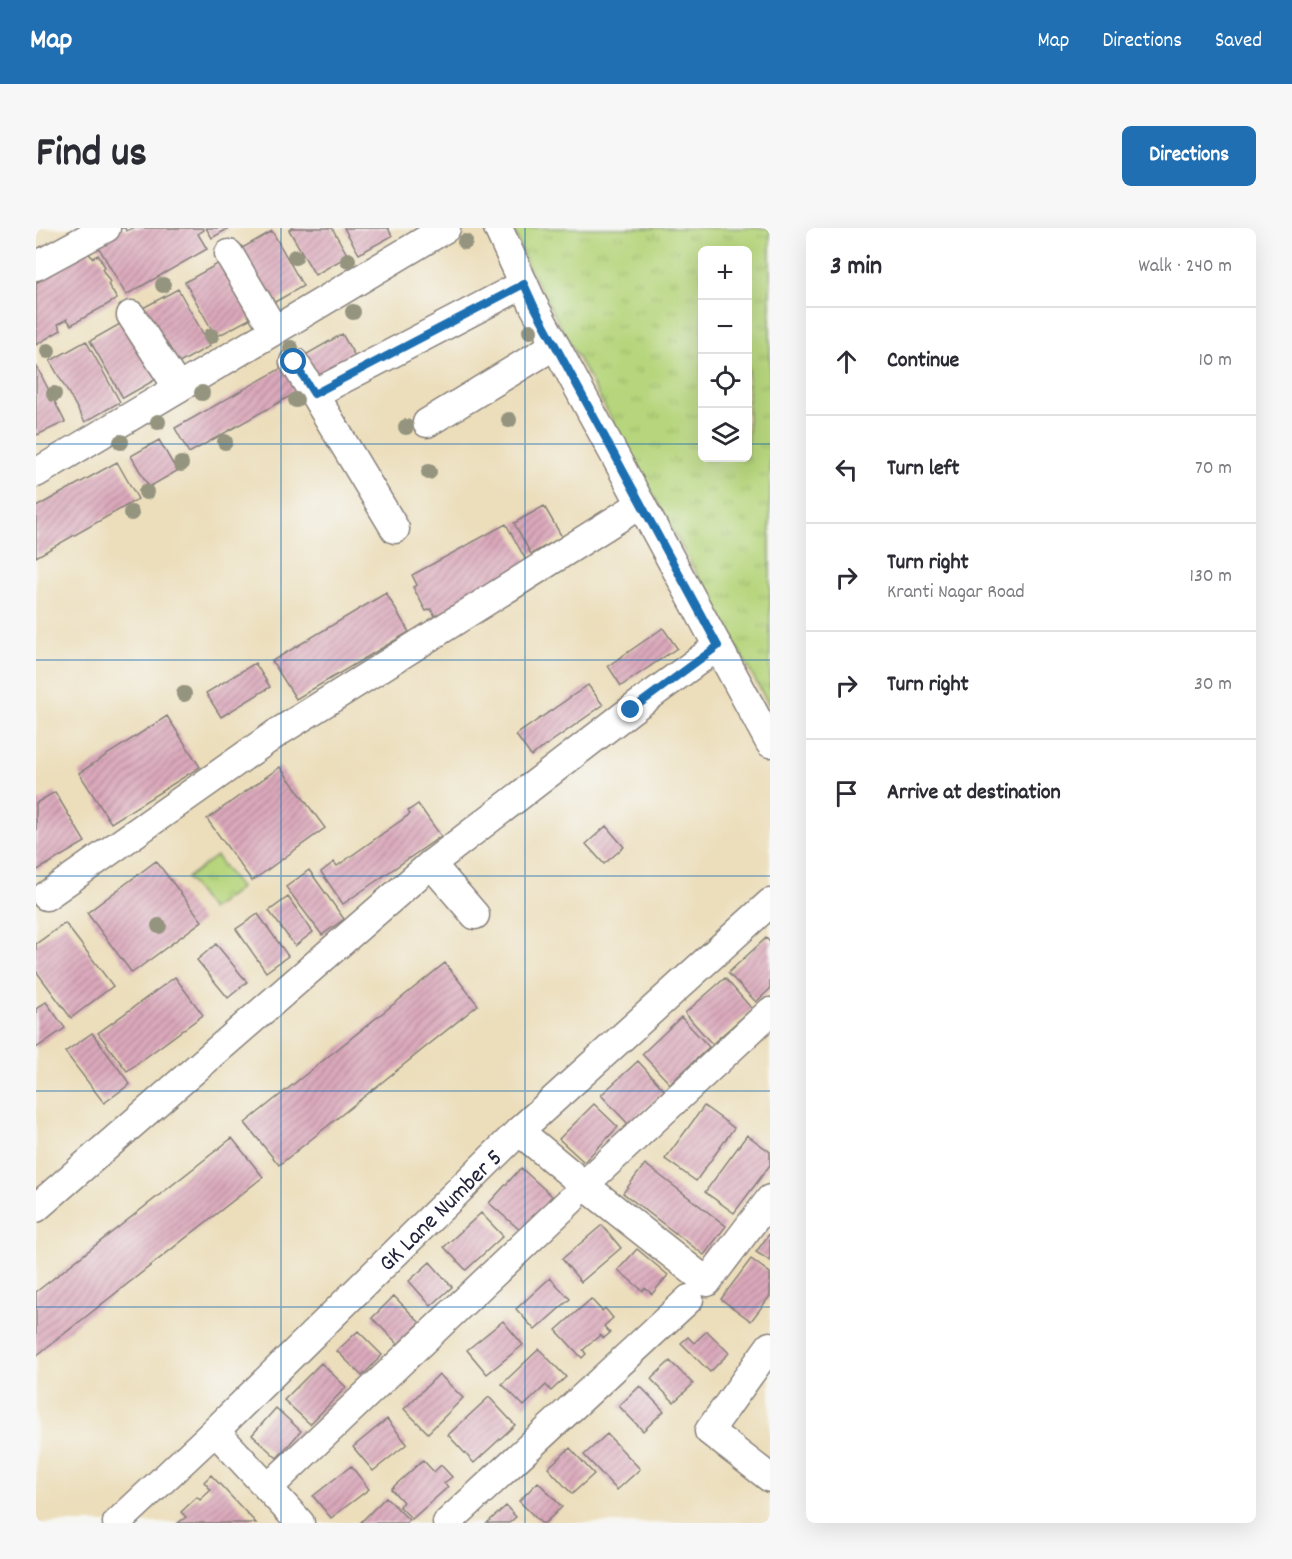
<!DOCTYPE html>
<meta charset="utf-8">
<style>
:root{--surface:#fff;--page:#f7f7f7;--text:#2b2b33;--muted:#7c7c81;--line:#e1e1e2;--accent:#1f6fb2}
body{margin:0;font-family:Dekko,sans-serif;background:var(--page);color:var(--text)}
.controls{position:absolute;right:18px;top:18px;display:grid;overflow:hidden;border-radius:9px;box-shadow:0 6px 24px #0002}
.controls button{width:54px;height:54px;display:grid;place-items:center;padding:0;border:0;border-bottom:2px solid var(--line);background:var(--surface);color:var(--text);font:30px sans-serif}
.stop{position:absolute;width:18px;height:18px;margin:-14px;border:4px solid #1f6fb2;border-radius:50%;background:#fff}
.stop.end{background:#1f6fb2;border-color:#fff;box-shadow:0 2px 6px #0008}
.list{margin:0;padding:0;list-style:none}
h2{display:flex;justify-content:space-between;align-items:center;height:78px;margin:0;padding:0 24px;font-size:26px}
h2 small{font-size:20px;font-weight:400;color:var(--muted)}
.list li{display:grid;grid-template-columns:39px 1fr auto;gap:18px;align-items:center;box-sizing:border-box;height:108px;padding:0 24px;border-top:2px solid var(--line)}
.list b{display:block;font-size:22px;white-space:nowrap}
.list p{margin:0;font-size:20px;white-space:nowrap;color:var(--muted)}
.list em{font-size:20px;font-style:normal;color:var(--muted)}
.icon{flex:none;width:33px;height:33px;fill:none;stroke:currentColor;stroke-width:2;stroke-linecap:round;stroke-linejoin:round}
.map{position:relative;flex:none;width:734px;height:1295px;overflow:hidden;border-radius:9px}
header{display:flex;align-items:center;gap:36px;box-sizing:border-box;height:84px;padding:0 30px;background:var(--accent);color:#fff}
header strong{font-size:28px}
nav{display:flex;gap:33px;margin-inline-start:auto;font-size:21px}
.intro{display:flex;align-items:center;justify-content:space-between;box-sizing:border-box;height:144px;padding:0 36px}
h1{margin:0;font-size:42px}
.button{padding:15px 27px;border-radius:9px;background:var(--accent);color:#fff;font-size:21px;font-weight:700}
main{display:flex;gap:36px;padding:0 36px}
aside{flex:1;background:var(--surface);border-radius:9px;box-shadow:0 6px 24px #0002}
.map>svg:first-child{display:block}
</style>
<header>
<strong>Map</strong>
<nav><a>Map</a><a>Directions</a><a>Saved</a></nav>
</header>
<div class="intro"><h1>Find us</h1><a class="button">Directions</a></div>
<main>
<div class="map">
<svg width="734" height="1295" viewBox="0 0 734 1295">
<defs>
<pattern id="grass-tufts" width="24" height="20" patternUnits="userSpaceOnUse" patternTransform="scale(1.5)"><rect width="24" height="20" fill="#b6d57c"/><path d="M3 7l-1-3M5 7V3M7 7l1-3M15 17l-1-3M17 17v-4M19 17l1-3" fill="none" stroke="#9cb76c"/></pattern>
<pattern id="building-hatch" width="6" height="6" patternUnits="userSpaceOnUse" patternTransform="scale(1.5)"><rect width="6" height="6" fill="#dba9bb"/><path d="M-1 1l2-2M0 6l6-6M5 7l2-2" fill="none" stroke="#b18999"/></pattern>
</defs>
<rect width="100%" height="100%" fill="#f6f6f2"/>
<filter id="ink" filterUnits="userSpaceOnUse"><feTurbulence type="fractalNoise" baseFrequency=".0167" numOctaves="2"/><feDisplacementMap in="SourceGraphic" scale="12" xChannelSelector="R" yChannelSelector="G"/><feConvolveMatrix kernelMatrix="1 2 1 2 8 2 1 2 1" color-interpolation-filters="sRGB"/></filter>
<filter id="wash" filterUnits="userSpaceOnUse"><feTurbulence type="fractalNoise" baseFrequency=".008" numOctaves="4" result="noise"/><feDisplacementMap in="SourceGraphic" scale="24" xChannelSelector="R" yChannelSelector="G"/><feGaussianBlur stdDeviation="1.35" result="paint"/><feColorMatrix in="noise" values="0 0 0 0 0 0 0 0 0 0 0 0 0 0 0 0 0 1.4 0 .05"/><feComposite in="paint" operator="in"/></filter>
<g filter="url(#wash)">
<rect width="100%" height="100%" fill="#ecdebb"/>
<path fill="url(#grass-tufts)" stroke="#6c7c5c" stroke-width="1.5" fill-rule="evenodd" d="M477,0H734V479L491,37ZM666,22H712V230H666Z
M180,628L204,660L175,682L151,650Z"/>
<g id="blocks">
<path fill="url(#building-hatch)" d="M78,0H89L90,3L97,0H167L168,2L162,6L171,21L90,67L58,11Z
M170,0H193L176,10Z
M256,0H296L312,28L279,47L253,2Z
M308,0H352L356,8L323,26Z
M236,3L267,58L232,78L201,23Z
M47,15L56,30L62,27L69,39L66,41L74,54L72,56L81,71L35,97L31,91L22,96L25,102L0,117V55L7,51L2,41Z
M187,33L219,88L180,109L149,54Z
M142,61L174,118L138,138L105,81Z
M91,92L124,149L87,170L54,113Z
M306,106L324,137L281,161L264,130Z
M50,113L84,174L49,194L14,133Z
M0,137L29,194L1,207L0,205Z
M251,137L265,162L153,225L139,200Z
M123,212L141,243L113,259L95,228Z
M81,234L102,271L0,329V279Z
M508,278L526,309L495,326L478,295Z
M470,296L492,336L399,388L395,381L390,383L377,359L381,357L376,347Z
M350,365L373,404L260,471L236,433Z
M627,400L641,420L585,458L572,438Z
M219,435L234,459L185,489L170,465Z
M552,457L567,477L495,528L480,507Z
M131,488L164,539L75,595L43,545Z
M244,539L289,600L216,653L171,591Z
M19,564L49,614L0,643V575Z
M382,576L405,608L307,676L285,644L298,634L301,638L374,586L372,583Z
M570,598L588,619L568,636L550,616Z
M120,633L166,693L96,745L51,685Z
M273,642L308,691L286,707L250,659Z
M252,669L277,704L259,718L233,683Z
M222,686L252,728L230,744L200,701Z
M29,695L77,758L35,790L0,743V716Z
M730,710L734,714V761L720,774L692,745Z
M180,716L211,754L192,770L161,732Z
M409,735L442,777L243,937L209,895Z
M139,749L167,787L91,843L62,805Z
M689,750L716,781L676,816L649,785Z
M10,774L29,800L0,820V781Z
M645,789L673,819L634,856L606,826Z
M56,805L94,856L68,875L29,824Z
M602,833L629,863L592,896L565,867Z
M558,876L582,899L548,934L523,911Z
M668,878L698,900L660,953L629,931Z
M711,907L734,924V937L698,985L669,964Z
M196,910L227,949L0,1128V1064Z
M609,936L690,998L668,1027L587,965Z
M485,940L516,968L485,1003L453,975Z
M445,985L467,1008L430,1042L408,1019Z
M566,997L585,1020L545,1054L526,1031Z
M734,1005V1033L720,1024Z
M601,1021L632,1047L616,1066L609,1060L607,1063L582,1042Z
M715,1031L734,1045V1068L715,1093L685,1071Z
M394,1034L416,1059L395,1078L373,1053Z
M514,1050L534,1071L499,1102L480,1081Z
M358,1068L384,1095L362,1116L336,1090Z
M555,1071L566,1083L569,1080L577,1090L568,1098L574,1105L568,1110L564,1107L547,1122L550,1126L546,1130L520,1102Z
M467,1093L487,1117L451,1146L431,1122Z
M322,1103L346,1127L326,1148L301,1123Z
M671,1103L693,1125L674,1144L645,1115L652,1109L658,1115Z
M503,1121L530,1149L515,1163L510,1157L488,1178L466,1156Z
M634,1133L657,1156L638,1174L615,1151Z
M285,1135L310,1159L274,1196L248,1172Z
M403,1146L427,1170L392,1205L368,1181Z
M604,1158L628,1183L607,1203L583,1178Z
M453,1169L479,1197L438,1235L412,1207Z
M240,1180L265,1203L241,1230L216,1207Z
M351,1191L371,1216L337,1243L317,1219Z
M571,1206L604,1241L581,1262L548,1227Z
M534,1220L558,1246L536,1266L512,1240Z
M387,1232L398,1244L405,1237L416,1249L408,1255L412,1259L376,1291L363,1278L367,1274L355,1261Z
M315,1238L333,1261L295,1290L277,1268Z
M175,1247L220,1295H142L150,1289L145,1284L161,1269L164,1272L175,1262L168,1254Z
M502,1254L526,1279L509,1295H505L483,1273Z
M350,1269L373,1292L370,1295H324Z
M470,1278L480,1289L473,1295H451Z"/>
</g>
</g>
<g filter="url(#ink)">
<use href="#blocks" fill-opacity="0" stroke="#87807b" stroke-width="1.5"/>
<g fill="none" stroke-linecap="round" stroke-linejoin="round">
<defs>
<g id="minor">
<path d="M462,0L498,78L734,515"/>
<path d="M193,26L238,102"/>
<path d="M0,38L70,0"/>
<path d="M95,87L142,160"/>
<path d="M258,134L278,166"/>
<path d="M391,195L519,117"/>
<path d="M0,245L410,0"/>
<path d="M359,301L278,166L488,56"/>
<path d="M395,636L439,687"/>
<path d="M10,668L241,505L605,276"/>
<path d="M483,903L548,957L671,1054L734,971"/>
<path d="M548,957L734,784"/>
<path d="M0,980L395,636L595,482L682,418"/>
<path d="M734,1118L673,1203L734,1250"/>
<path d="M179,1203L232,1260"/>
<path id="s1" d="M81,1295L179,1203L483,903L734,675"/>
<path d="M264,1295L232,1260L535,972"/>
<path d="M411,1295L653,1071"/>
</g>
</defs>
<use href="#minor" stroke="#87807b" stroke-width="31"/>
<use href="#minor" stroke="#fff" stroke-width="28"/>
</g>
<g fill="#95947f">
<circle cx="429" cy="14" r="8"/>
<circle cx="259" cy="29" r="8"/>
<circle cx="312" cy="32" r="8"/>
<circle cx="127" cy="57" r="8"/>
<circle cx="317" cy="84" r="8"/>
<circle cx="494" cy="103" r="8"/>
<circle cx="175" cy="108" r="8"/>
<circle cx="255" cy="120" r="8"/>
<circle cx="12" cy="123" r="8"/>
<circle cx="166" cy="165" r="8"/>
<circle cx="18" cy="166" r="8"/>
<circle cx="260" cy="172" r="8"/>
<circle cx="473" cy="192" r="8"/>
<circle cx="122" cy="194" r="8"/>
<circle cx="370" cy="199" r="8"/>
<circle cx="85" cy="214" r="8"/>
<circle cx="189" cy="214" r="8"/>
<circle cx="145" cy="236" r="8"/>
<circle cx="393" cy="244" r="8"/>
<circle cx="110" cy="264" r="8"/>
<circle cx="95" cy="285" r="8"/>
<circle cx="148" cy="466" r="8"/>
<circle cx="123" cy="698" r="8"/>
</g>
</g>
<g fill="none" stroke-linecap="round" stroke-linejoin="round" filter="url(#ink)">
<path stroke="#1f6fb2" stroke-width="8" d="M258,134L278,166L488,56L498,78L682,418L595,482"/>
</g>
<path fill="none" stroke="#1f6fb2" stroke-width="1.5" stroke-opacity="0.55" d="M245,0V1295M489,0V1295M0,216H666M712,216H734M0,432H734M0,648H734M0,863H734M0,1079H734"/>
<g text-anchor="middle" stroke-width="5" stroke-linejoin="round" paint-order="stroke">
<g font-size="24" fill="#22223b" stroke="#f6f6f2">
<text dy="8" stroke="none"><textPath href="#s1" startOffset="450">GK Lane Number 5</textPath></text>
</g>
</g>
</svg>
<div class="controls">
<button>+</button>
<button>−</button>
<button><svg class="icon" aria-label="locate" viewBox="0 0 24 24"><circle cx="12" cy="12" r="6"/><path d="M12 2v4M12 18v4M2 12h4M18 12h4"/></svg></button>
<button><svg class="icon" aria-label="layers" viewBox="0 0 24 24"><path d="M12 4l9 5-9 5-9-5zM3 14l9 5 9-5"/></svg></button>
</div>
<div class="stop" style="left:258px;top:134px"></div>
<div class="stop end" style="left:595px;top:482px"></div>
</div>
<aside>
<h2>3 min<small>Walk · 240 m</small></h2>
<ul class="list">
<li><svg class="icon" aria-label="ahead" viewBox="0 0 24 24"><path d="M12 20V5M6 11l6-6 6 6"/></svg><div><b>Continue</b></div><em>10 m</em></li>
<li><svg class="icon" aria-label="left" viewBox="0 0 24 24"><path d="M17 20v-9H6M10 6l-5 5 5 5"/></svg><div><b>Turn left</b></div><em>70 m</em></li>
<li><svg class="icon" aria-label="right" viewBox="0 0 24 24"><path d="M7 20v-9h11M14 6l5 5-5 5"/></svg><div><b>Turn right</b><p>Kranti Nagar Road</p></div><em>130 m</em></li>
<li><svg class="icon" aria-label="right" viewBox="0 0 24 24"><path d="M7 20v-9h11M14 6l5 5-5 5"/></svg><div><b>Turn right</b></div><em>30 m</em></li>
<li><svg class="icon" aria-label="arrive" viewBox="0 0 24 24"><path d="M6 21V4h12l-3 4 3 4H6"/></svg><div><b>Arrive at destination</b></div></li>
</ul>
</aside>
</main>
